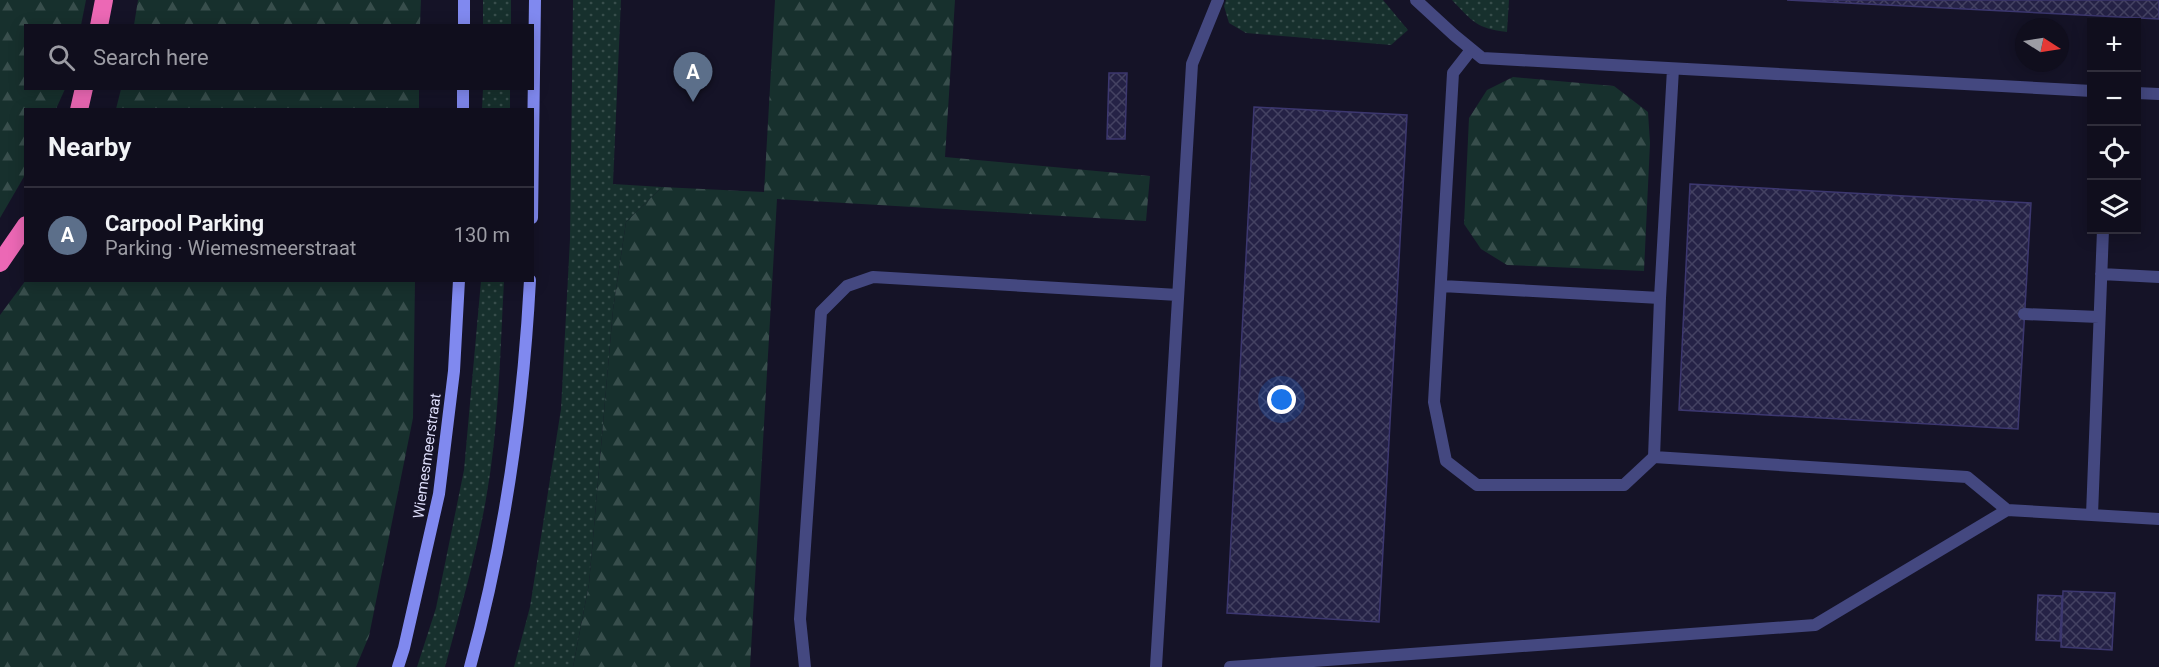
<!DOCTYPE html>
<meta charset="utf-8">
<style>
:root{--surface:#100e1d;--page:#191726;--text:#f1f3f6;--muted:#9c9ca4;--line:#302e3b;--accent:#21e3e2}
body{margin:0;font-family:Roboto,sans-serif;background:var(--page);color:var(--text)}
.controls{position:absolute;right:18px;top:18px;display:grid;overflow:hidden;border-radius:0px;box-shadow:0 3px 15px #0003}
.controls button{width:54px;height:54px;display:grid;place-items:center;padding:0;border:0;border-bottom:2px solid var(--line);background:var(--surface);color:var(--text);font:30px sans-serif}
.compass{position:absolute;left:2015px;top:18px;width:54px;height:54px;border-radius:50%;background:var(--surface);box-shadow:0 3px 15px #0003;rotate:102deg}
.you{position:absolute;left:1282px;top:400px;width:21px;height:21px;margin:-15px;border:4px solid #fff;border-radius:50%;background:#1a73e8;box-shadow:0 0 0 9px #1a73e833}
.badge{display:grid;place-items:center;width:39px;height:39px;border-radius:50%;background:var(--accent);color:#fff;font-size:20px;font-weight:700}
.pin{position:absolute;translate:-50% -50px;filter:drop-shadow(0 2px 3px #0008)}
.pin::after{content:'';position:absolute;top:32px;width:21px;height:18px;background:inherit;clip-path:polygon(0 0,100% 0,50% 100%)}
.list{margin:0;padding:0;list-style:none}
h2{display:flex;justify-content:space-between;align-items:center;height:78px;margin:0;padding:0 24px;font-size:26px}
h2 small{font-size:20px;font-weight:400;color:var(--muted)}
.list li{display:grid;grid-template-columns:39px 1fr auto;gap:18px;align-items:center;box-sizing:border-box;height:96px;padding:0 24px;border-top:2px solid var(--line)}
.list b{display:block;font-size:22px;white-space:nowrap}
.list p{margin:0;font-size:20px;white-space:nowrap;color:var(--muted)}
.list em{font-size:20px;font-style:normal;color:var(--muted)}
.icon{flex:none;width:33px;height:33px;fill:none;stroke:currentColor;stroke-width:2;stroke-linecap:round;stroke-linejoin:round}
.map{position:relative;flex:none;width:2159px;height:667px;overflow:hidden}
.search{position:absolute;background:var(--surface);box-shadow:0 3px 15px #0003;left:24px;top:24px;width:510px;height:66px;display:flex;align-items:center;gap:15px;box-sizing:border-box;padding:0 21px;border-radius:0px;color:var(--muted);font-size:22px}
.panel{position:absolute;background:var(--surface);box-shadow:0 3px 15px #0003;left:24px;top:108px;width:510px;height:174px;border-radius:0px}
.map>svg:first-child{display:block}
</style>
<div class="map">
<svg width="2159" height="667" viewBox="0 0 2159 667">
<defs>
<pattern id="grass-dots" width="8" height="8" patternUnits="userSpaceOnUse" patternTransform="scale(1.5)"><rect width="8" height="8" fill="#17302d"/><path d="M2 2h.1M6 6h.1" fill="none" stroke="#384e4c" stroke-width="1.8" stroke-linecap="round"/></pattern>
<pattern id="forest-firs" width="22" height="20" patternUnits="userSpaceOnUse" patternTransform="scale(1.5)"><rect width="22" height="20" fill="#17302d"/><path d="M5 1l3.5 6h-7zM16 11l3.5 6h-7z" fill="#384e4c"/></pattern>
<pattern id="building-cross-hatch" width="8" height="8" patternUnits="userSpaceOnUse" patternTransform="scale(1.5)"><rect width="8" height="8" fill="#252246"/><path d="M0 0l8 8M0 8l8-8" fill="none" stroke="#444262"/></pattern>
</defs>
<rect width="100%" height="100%" fill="#151327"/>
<path fill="url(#grass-dots)" d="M483,0H511V25H483Z
M573,0H621L613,184L662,187L626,222L613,310L589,584L573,667H514L530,607L561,409L570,239Z
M1226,0H1383L1408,30L1391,45L1246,33L1229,23L1224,6Z
M1452,0H1509L1507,32C1476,28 1473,22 1452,0Z
M483,89H510V109H482Z
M481,281H504C500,353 499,427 486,499C476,556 460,611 445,667H417L436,608L464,470Z"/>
<path fill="url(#forest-firs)" d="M0,0H86L81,25L26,26V88L65,89L56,109L26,110L25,175L0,218Z
M138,0H421L420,25H134Z
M775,0H955L945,157L1150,176L1146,221L777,199L750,667H573L589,584L613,310L626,222L662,187L764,192Z
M1513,77L1614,86L1648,112L1650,143L1644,271L1507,265L1481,249L1464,224L1469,118L1487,90Z
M121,89H419V109H116Z
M26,280L415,281L413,418L369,636L356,667H0V315Z"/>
<path fill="url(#building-cross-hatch)" stroke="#3c376f" stroke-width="1.5" d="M1787,0H2159V19Z
M1109,73H1127L1125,139H1107Z
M1254,107L1407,115L1379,622L1227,613Z
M1690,184L2031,203L2018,429L1679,410Z
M2063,591L2115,593L2112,650L2061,647Z
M2038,595L2062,596L2060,641L2036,640Z"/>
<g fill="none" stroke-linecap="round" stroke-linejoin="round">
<path stroke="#444880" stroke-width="12" d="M1416,0L1454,35L1482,58L2092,91
M1471,50L1453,73L1434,402L1446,461L1477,485H1624L1654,457L1660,298L1673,69
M2136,93L2159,94
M2101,274L2159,277
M1442,286L1660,298
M2024,314L2099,317
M1654,457L1967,477L2007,510
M2092,515L2103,230
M805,667L800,619L821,312L847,286L873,277L1178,295
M1156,667L1192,64L1218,0
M1230,667L1815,625L2007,510L2159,519"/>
<path stroke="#8089ef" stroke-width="12" d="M464,26V0
M463,110V88
M532,218L535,0
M398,667L404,648L439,494L454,371L459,280
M470,667C505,539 523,413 530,280"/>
<path stroke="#ec68b5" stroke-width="18" d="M99,26L104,0
M79,110L84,88
M0,263L26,225"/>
</g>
<g text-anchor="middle" stroke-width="5" stroke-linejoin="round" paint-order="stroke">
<g font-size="15" fill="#dedefb" stroke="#151327">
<text transform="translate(427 456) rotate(-82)" y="5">Wiemesmeerstraat</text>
</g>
</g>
</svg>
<div class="controls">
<button>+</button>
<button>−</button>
<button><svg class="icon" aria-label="locate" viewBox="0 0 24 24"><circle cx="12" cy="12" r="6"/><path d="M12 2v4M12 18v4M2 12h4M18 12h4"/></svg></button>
<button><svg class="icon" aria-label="layers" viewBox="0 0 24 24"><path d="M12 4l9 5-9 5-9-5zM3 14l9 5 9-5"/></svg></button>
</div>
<svg class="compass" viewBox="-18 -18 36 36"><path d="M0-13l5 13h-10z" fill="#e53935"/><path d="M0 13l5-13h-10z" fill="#9c9ca4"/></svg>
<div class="you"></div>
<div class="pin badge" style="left:693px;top:102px;background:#5c6f8a">A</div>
<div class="search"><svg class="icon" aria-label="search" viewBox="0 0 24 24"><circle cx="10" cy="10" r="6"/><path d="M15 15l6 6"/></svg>Search here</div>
<section class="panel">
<h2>Nearby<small></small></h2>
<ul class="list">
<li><span class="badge" style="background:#5c6f8a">A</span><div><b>Carpool Parking</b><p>Parking · Wiemesmeerstraat</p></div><em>130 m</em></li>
</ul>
</section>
</div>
